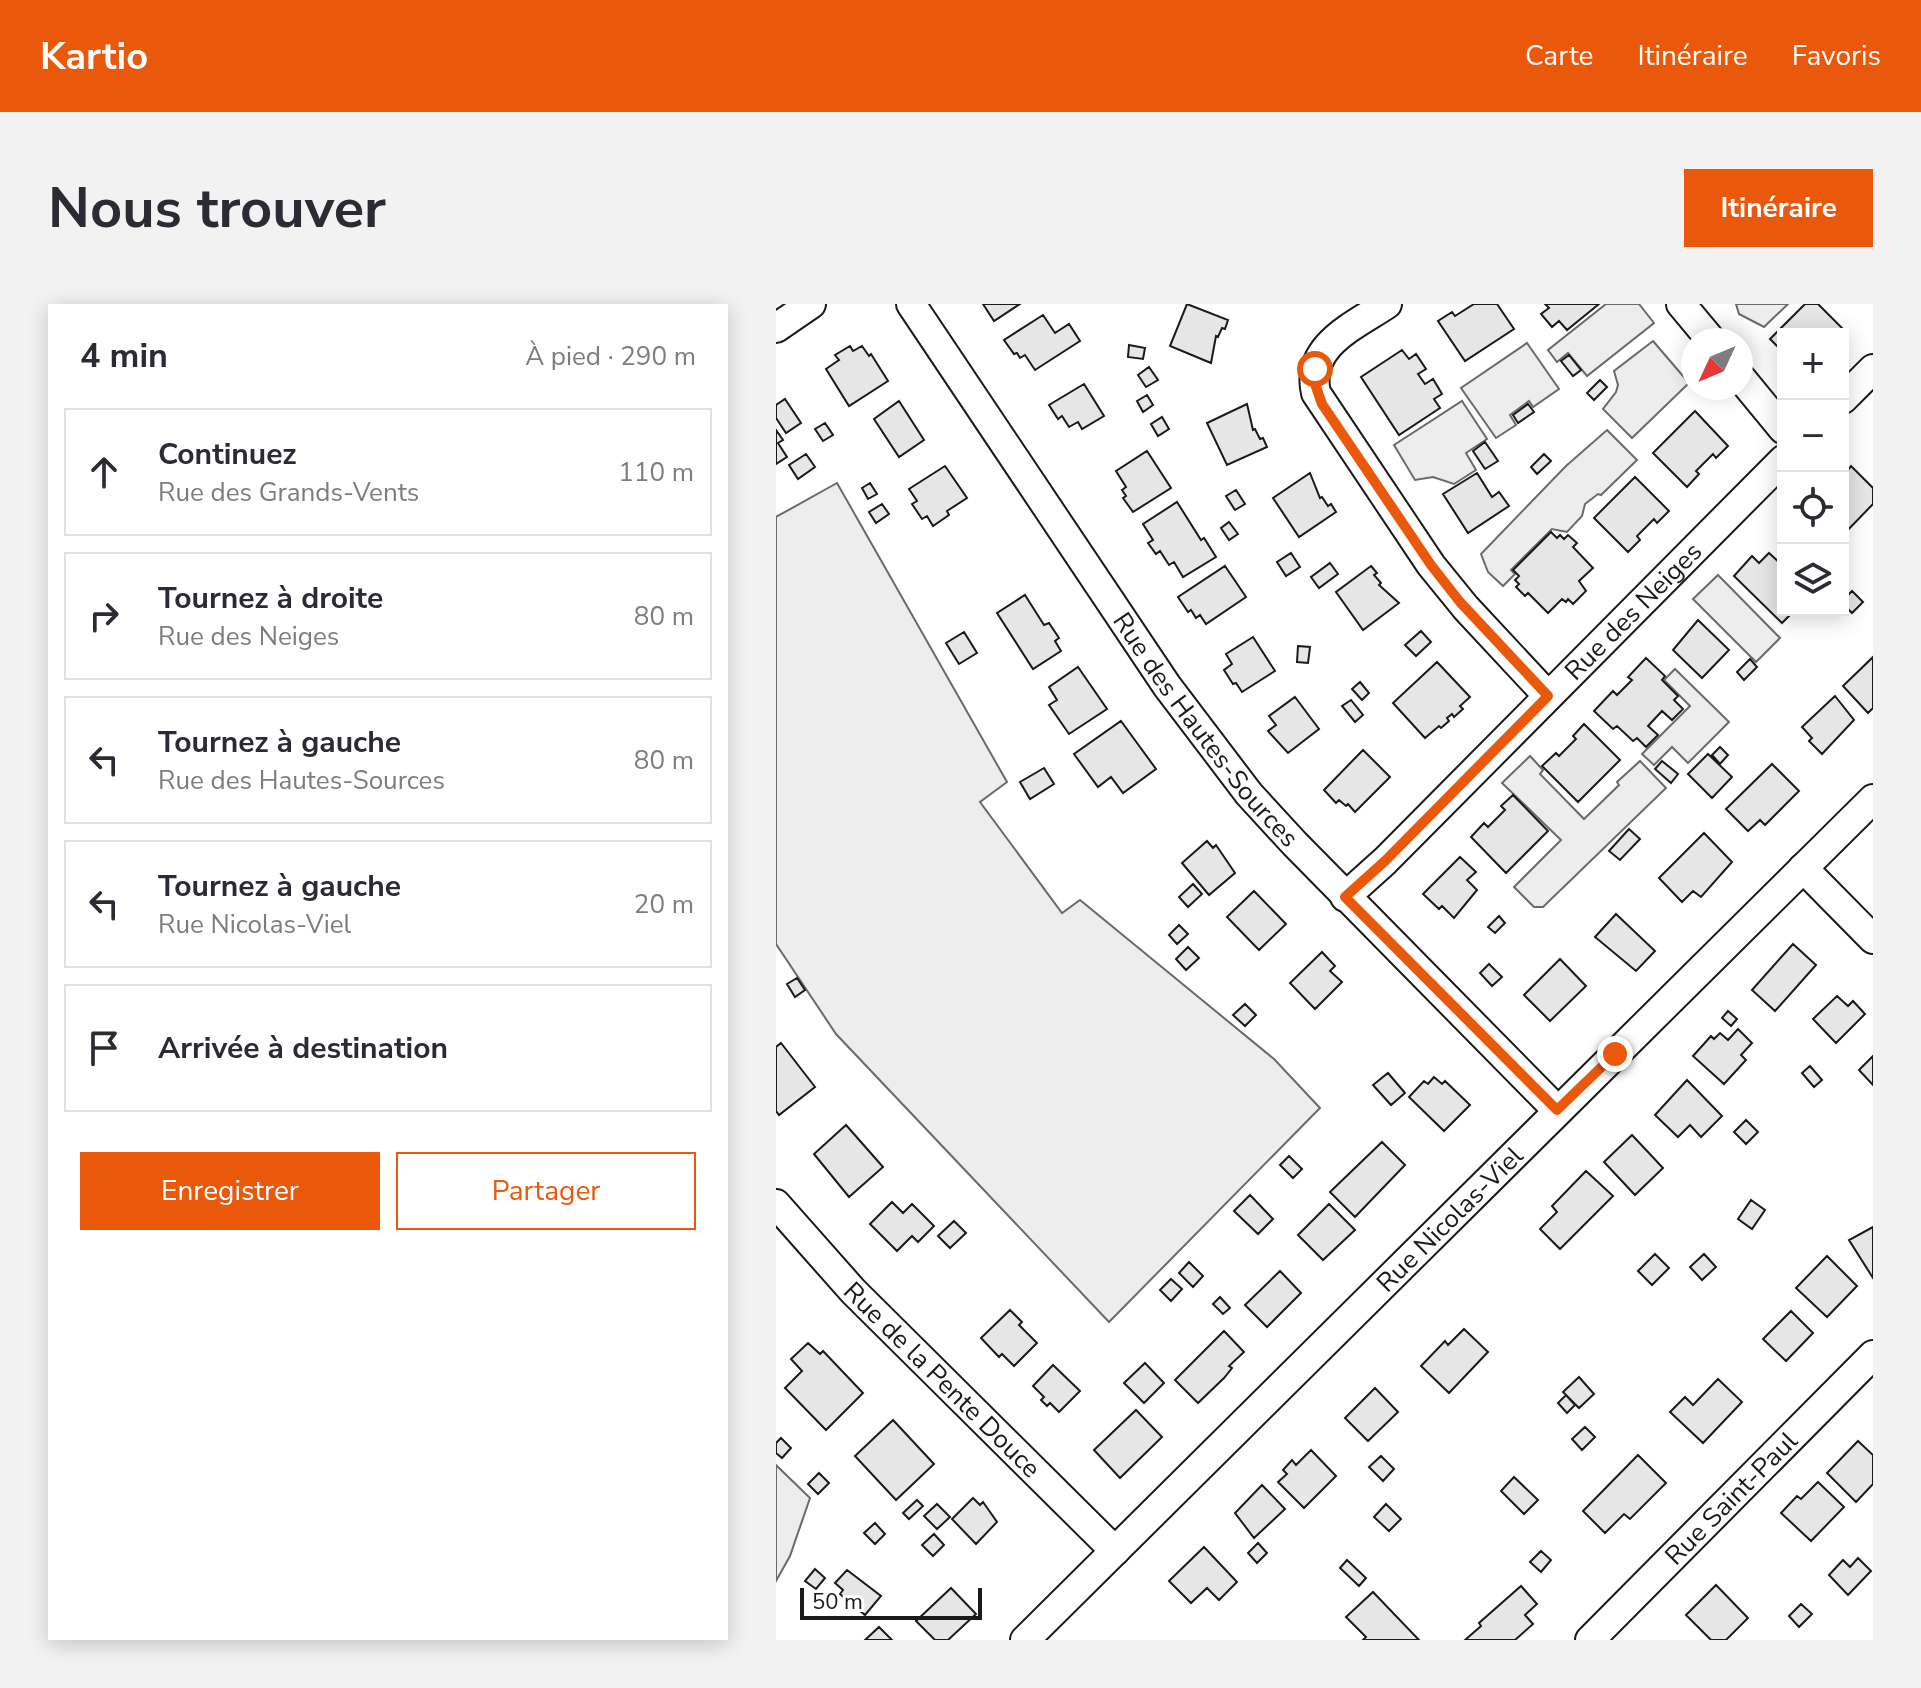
<!DOCTYPE html>
<html lang="fr">
<meta charset="utf-8">
<style>
:root{--surface:#fff;--page:#f2f2f3;--text:#2b2b33;--muted:#7c7c81;--line:#e1e1e2;--accent:#ea580c}
body{margin:0;font-family:"Nunito Sans",sans-serif;background:var(--page);color:var(--text)}
.controls{position:absolute;right:24px;top:24px;display:grid;overflow:hidden;border-radius:0px;box-shadow:0 4px 20px #0003}
.controls button{width:72px;height:72px;display:grid;place-items:center;padding:0;border:0;border-bottom:2px solid var(--line);background:var(--surface);color:var(--text);font:40px sans-serif}
.compass{position:absolute;left:905px;top:24px;width:72px;height:72px;border-radius:50%;background:var(--surface);box-shadow:0 4px 20px #0003;rotate:226deg}
.scale{position:absolute;left:24px;bottom:20px;width:182px;box-sizing:border-box;padding-left:8px;border:4px solid #1a1a1a;border-top:0;font-size:22px;line-height:28px;white-space:nowrap;color:#1a1a1a;-webkit-text-stroke:6px #fff;paint-order:stroke}
.stop{position:absolute;width:24px;height:24px;margin:-18px;border:6px solid #ea580c;border-radius:50%;background:#fff}
.stop.end{background:#ea580c;border-color:#fff;box-shadow:0 2px 8px #0008}
.list{margin:0;padding:0;list-style:none}
h2{display:flex;justify-content:space-between;align-items:center;height:104px;margin:0;padding:0 32px;font-size:34px}
h2 small{font-size:26px;font-weight:400;color:var(--muted)}
.list li{display:grid;grid-template-columns:52px 1fr auto;gap:24px;align-items:center;box-sizing:border-box;height:128px;margin:0 16px 16px;padding:0 16px;border:2px solid var(--line);border-radius:0px}
.list b{display:block;font-size:30px;white-space:nowrap}
.list p{margin:0;font-size:26px;white-space:nowrap;color:var(--muted)}
.list em{font-size:26px;font-style:normal;color:var(--muted)}
.actions{display:flex;gap:16px;padding:24px 32px}
.actions a{flex:1;padding:18px 0;border:2px solid var(--accent);border-radius:0px;text-align:center;font-size:28px;color:var(--accent)}
.actions .main{background:var(--accent);color:#fff}
.icon{flex:none;width:44px;height:44px;fill:none;stroke:currentColor;stroke-width:2;stroke-linecap:round;stroke-linejoin:round}
.map{position:relative;flex:none;width:1097px;height:1336px;overflow:hidden;border-radius:0px}
header{display:flex;align-items:center;gap:48px;box-sizing:border-box;height:112px;padding:0 40px;background:var(--accent);color:#fff}
header strong{font-size:38px}
nav{display:flex;gap:44px;margin-inline-start:auto;font-size:28px}
.intro{display:flex;align-items:center;justify-content:space-between;box-sizing:border-box;height:192px;padding:0 48px}
h1{margin:0;font-size:56px}
.button{padding:20px 36px;border-radius:0px;background:var(--accent);color:#fff;font-size:28px;font-weight:700}
main{display:flex;gap:48px;padding:0 48px}
aside{flex:1;background:var(--surface);border-radius:0px;box-shadow:0 4px 20px #0003}
.map>svg:first-child{display:block}
</style>
<header>
<strong>Kartio</strong>
<nav><a>Carte</a><a>Itinéraire</a><a>Favoris</a></nav>
</header>
<div class="intro"><h1>Nous trouver</h1><a class="button">Itinéraire</a></div>
<main>
<aside>
<h2>4 min<small>À pied · 290 m</small></h2>
<ul class="list">
<li><svg class="icon" aria-label="ahead" viewBox="0 0 24 24"><path d="M12 20V5M6 11l6-6 6 6"/></svg><div><b>Continuez</b><p>Rue des Grands-Vents</p></div><em>110 m</em></li>
<li><svg class="icon" aria-label="right" viewBox="0 0 24 24"><path d="M7 20v-9h11M14 6l5 5-5 5"/></svg><div><b>Tournez à droite</b><p>Rue des Neiges</p></div><em>80 m</em></li>
<li><svg class="icon" aria-label="left" viewBox="0 0 24 24"><path d="M17 20v-9H6M10 6l-5 5 5 5"/></svg><div><b>Tournez à gauche</b><p>Rue des Hautes-Sources</p></div><em>80 m</em></li>
<li><svg class="icon" aria-label="left" viewBox="0 0 24 24"><path d="M17 20v-9H6M10 6l-5 5 5 5"/></svg><div><b>Tournez à gauche</b><p>Rue Nicolas-Viel</p></div><em>20 m</em></li>
<li><svg class="icon" aria-label="arrive" viewBox="0 0 24 24"><path d="M6 21V4h12l-3 4 3 4H6"/></svg><div><b>Arrivée à destination</b></div></li>
</ul>
<div class="actions"><a class="main">Enregistrer</a><a>Partager</a></div>
</aside>
<div class="map">
<svg width="1097" height="1336" viewBox="0 0 1097 1336">
<rect width="100%" height="100%" fill="#fff"/>
<path fill="#ededed" stroke="#6a6a6a" stroke-width="2" d="M830,0H863L878,19L811,72L792,49L781,58L772,46Z
M960,0H1012L988,23L963,10Z
M877,37L913,79L856,134L827,105L840,88L842,81L838,67Z
M751,39L783,85L757,103L753,97L734,111L740,121L720,134L685,84Z
M686,97L711,135L690,149L700,166L678,180L657,173L639,176L618,141Z
M831,126L861,156L825,191L822,190L809,200L806,212L791,228L776,225L735,266L739,270L727,282L712,268L705,250L790,162Z
M61,179L231,478L204,498L286,609L304,596L498,755L544,804L333,1018L60,730L0,640V213Z
M942,271L1004,334L980,358L917,295Z
M899,365L953,418L912,459L896,443L878,461L866,450L914,402L888,376Z
M754,452L767,466L764,470L808,515L843,481L841,478L864,457L890,484L767,603H758L738,583L785,536L726,479Z
M0,1161L34,1194L14,1252L0,1277Z"/>
<path fill="#e6e6e6" stroke="#1a1a1a" stroke-width="2" d="M207,0H244L218,17Z
M411,0L452,16L449,25L446,24L442,33L440,32L435,59L394,42Z
M698,0H721L738,25L689,57L662,17L676,8L679,12Z
M769,0H823L791,26L783,17L776,23L765,10L773,4Z
M1029,0H1042L1070,28L1067,30H1007V48L994,35Z
M267,11L279,29L293,20L304,37L259,66L249,51L244,54L241,49L238,50L228,36Z
M353,41L369,44L367,55L352,53Z
M74,42L77,47L86,42L93,52L95,50L112,77L73,102L50,65L63,56L59,51Z
M626,46L633,55L640,50L650,65L642,70L649,80L657,75L666,90L658,95L664,104L623,131L585,73Z
M793,51L805,66L797,72L785,57Z
M373,63L382,76L370,83L362,71Z
M824,76L831,83L818,96L811,89Z
M308,80L328,112L306,125L302,118L293,123L286,112L282,115L273,101Z
M371,91L377,101L367,108L361,97Z
M9,95L25,119L10,129L0,114V101Z
M123,97L148,136L123,153L98,115Z
M471,100L477,126L479,125L484,135L487,134L491,143L451,161L431,119Z
M752,100L758,108L742,119L737,111Z
M919,107L952,142L940,154L937,150L920,167L923,170L911,183L877,149Z
M386,113L393,125L382,132L375,120Z
M49,119L57,131L47,137L39,125Z
M0,126L7,136L2,139L11,153L0,160Z
M709,138L722,157L709,165L697,147Z
M371,147L395,184L357,208L347,194L350,192L346,186L350,183L340,167Z
M30,150L39,163L22,175L13,161Z
M768,150L775,157L761,170L755,163Z
M169,162L191,194L171,207L173,211L157,222L151,212L146,215L136,200L141,197L133,185Z
M1067,162L1072,166L1075,162L1097,184V200L1067,231Z
M534,169L544,194L546,193L552,202L555,200L560,208L523,233L497,194Z
M701,169L716,193L723,188L733,202L692,229L667,190Z
M859,173L893,207L881,219L878,215L861,232L864,236L852,248L818,214Z
M94,179L101,190L92,195L86,184Z
M460,186L469,200L459,206L450,192Z
M401,198L425,236L428,234L440,253L407,273L398,258L393,261L384,247L380,250L372,239L377,236L367,220Z
M106,200L113,210L100,219L93,208Z
M453,218L462,230L453,236L445,224Z
M775,228L781,234L784,231L788,235L792,231L801,239L797,243L817,264L803,277L810,287L797,300L792,295L790,298L786,295L772,309L752,289L749,292L740,283L743,280L739,276L743,272L737,266Z
M515,249L524,263L510,272L501,258Z
M993,249L1007,262V306L1018,307L1006,319L958,272L976,252L983,259Z
M554,259L562,270L543,284L535,273Z
M449,262L470,293L430,320L424,311L420,314L415,306L412,308L402,293Z
M595,262L601,269L598,271L605,279L603,281L623,299L587,326L560,288Z
M1076,287L1087,298L1076,309L1067,300V296Z
M249,291L268,321L273,319L283,334L279,337L285,347L257,365L221,309Z
M922,316L953,346L926,374L897,346Z
M645,327L655,338L640,352L629,341Z
M188,328L201,349L183,360L170,339Z
M477,333L499,367L466,388L460,379L457,380L448,366L456,360L450,350Z
M522,342L534,343L532,359L521,358Z
M1097,353V404L1092,409L1067,382Z
M870,354L889,372L886,376L902,392L898,396L907,405L896,416L886,407L872,422L882,431L870,443L861,434L857,437L841,422L837,425L818,407L837,387L841,391L856,376L852,373Z
M974,355L981,363L968,376L961,368Z
M661,358L694,393L684,402L687,405L678,413L676,410L671,414L673,417L665,424L663,422L649,434L617,399Z
M302,363L331,405L293,430L273,401L281,396L273,383Z
M584,378L593,389L586,396L576,385Z
M1059,392L1078,416L1046,450L1033,437L1036,434L1026,423Z
M519,393L543,425L512,449L492,427L500,421L493,412Z
M575,396L587,411L579,418L566,402Z
M345,417L380,465L347,489L335,473L322,483L298,450Z
M808,420L844,456L802,498L766,462L780,449L783,452L800,435L797,432Z
M944,443L952,451L944,460L936,451Z
M587,446L614,473L579,508L572,500L570,502L563,496L560,499L548,486Z
M932,450L956,473L936,494L912,470Z
M886,457L902,470L895,479L879,465Z
M996,460L1023,487L989,521L984,516L972,527L950,505Z
M268,464L278,480L254,495L244,478Z
M737,491L772,527L730,569L695,533L708,519L712,523L729,506L725,502Z
M853,525L864,535L844,556L833,547Z
M928,529L956,558L925,593L917,587L906,598L883,574Z
M431,537L437,544L440,541L459,569L433,591L406,559Z
M684,553L700,568L691,576L701,586L678,614L666,602L663,605L647,590Z
M417,580L426,590L412,603L403,593Z
M478,587L510,620L483,646L451,613Z
M840,610L879,647L860,667L819,633Z
M723,612L729,619L719,629L712,623Z
M403,621L412,630L401,640L393,631Z
M1017,640L1040,661L999,707L976,686Z
M412,643L423,654L410,666L400,655Z
M546,648L559,662L554,667L566,678L539,705L514,679Z
M784,655L810,682L774,717L748,691Z
M713,660L726,673L716,682L704,669Z
M21,674L29,686L19,693L11,680Z
M1061,692L1072,702L1077,697L1089,710L1060,739L1037,715Z
M469,700L480,711L469,722L457,711Z
M952,707L961,715L955,722L946,714Z
M962,725L976,739L965,751L970,756L948,780L917,752L935,732L938,735L944,729L952,736Z
M5,739L39,783L3,811L0,807V743Z
M1097,752V781L1083,766Z
M1034,762L1046,776L1038,783L1026,769Z
M612,769L629,789L615,801L597,781Z
M658,773L666,780L669,777L694,801L668,827L633,793L648,777L652,780Z
M911,776L946,812L925,833L914,821L902,833L879,811Z
M970,816L982,828L970,840L958,828Z
M70,821L107,863L73,893L38,850Z
M856,831L887,864L859,891L828,858Z
M606,838L629,861L579,913L554,888Z
M513,852L526,865L517,874L504,861Z
M810,867L837,892L784,945L764,925L781,908L776,902Z
M474,891L497,915L482,930L458,907Z
M975,896L989,906L976,925L962,915Z
M116,898L127,909L136,900L158,922L142,938L136,932L121,947L94,920Z
M553,900L579,926L547,956L522,931Z
M178,917L190,929L174,944L162,932Z
M1097,923V974L1073,936Z
M879,950L893,964L876,981L862,967Z
M928,950L940,963L926,976L914,963Z
M1051,952L1081,982L1051,1013L1020,984Z
M413,958L427,972L417,983L403,969Z
M504,967L525,989L491,1023L469,1001Z
M395,975L406,985L395,997L384,986Z
M444,993L454,1004L447,1010L437,1000Z
M234,1006L246,1018L243,1021L261,1039L238,1062L226,1050L223,1053L205,1034Z
M1015,1007L1037,1029L1010,1057L987,1035Z
M688,1025L712,1048L673,1089L645,1062L669,1037L672,1041Z
M448,1027L468,1048L453,1062L456,1064L448,1074L422,1099L399,1076Z
M32,1039L44,1050L47,1047L87,1089L50,1126L9,1084L26,1067L15,1055Z
M369,1059L388,1079L368,1099L348,1079Z
M277,1061L304,1087L283,1108L274,1099L271,1102L265,1096L268,1093L257,1082Z
M803,1073L818,1090L803,1104L787,1088Z
M942,1075L966,1098L927,1139L894,1108L909,1093L917,1101Z
M599,1084L622,1108L592,1137L569,1114Z
M790,1091L799,1101L791,1109L782,1099Z
M360,1106L386,1133L344,1174L318,1146Z
M117,1116L158,1160L120,1196L79,1152Z
M809,1123L819,1133L806,1146L796,1135Z
M5,1134L15,1144L6,1154L0,1149V1139Z
M1082,1137L1097,1151V1180L1080,1198L1051,1169Z
M535,1146L560,1172L528,1204L502,1178L511,1170L507,1166L516,1156L520,1161Z
M862,1151L890,1179L854,1215L848,1210L829,1229L807,1207Z
M605,1152L618,1165L607,1177L593,1163Z
M43,1169L53,1179L42,1190L32,1180Z
M738,1173L762,1196L748,1210L725,1187Z
M1042,1178L1068,1203L1035,1237L1005,1209L1021,1192L1025,1195Z
M486,1181L509,1205L478,1234L459,1209Z
M197,1194L204,1201L207,1198L221,1218L200,1240L176,1215Z
M141,1196L147,1202L133,1215L127,1209Z
M161,1200L174,1213L161,1225L148,1212Z
M610,1200L625,1215L613,1227L598,1213Z
M99,1219L109,1230L99,1240L88,1229Z
M158,1230L168,1241L157,1252L146,1241Z
M482,1239L491,1249L481,1259L472,1249Z
M428,1243L461,1278L443,1296L431,1284L415,1299L393,1277Z
M765,1247L775,1256L765,1268L754,1258Z
M1082,1254L1095,1267L1072,1291L1053,1271L1067,1256L1074,1263Z
M571,1256L590,1274L583,1282L564,1264Z
M39,1265L49,1274L40,1285L29,1277Z
M71,1266L105,1292L89,1311L64,1290L67,1286L59,1279Z
M940,1281L972,1314L950,1336H935L910,1311Z
M745,1282L761,1300L749,1311L757,1320L739,1336H689L705,1322L703,1319Z
M175,1284L200,1310L172,1336H159L140,1317Z
M597,1288L643,1336H587L590,1333L570,1313Z
M1025,1300L1036,1310L1023,1323L1013,1312Z
M103,1323L116,1336H89Z"/>
<g fill="none" stroke-linecap="round" stroke-linejoin="round">
<defs>
<g id="minor">
<path id="s1" d="M135,0L391,382L473,490L519,540L781,806"/>
<path d="M611,0C578,22 529,42 540,89L655,261L690,304L772,392"/>
<path d="M905,0L935,36"/>
<path d="M0,24L35,0"/>
<path d="M965,74L1007,125"/>
<path d="M1067,95L1097,65"/>
<path d="M1027,564L1097,635"/>
<path id="s2" d="M569,593L609,557L1007,156"/>
<path id="s3" d="M0,900L77,987L339,1247"/>
<path id="s4" d="M249,1336L1097,495"/>
<path id="s5" d="M814,1336L1097,1051"/>
</g>
</defs>
<use href="#minor" stroke="#1a1a1a" stroke-width="32"/>
<use href="#minor" stroke="#fff" stroke-width="28"/>
</g>
<g fill="none" stroke-linecap="round" stroke-linejoin="round">
<path stroke="#ea580c" stroke-width="10" d="M539,65L538,77L546,100L655,261L684,298L772,392L609,557L569,593L781,806L839,750"/>
</g>
<g text-anchor="middle" stroke-width="6" stroke-linejoin="round" paint-order="stroke">
<g font-size="26" fill="#1a1a1a" stroke="#fff">
<text dy="9" stroke="none"><textPath href="#s2" startOffset="406">Rue des Neiges</textPath></text>
<text dy="9" stroke="none"><textPath href="#s1" startOffset="518">Rue des Hautes-Sources</textPath></text>
<text dy="9" stroke="none"><textPath href="#s4" startOffset="598">Rue Nicolas-Viel</textPath></text>
<text dy="9" stroke="none"><textPath href="#s3" startOffset="242">Rue de la Pente Douce</textPath></text>
<text dy="9" stroke="none"><textPath href="#s5" startOffset="200">Rue Saint-Paul</textPath></text>
</g>
</g>
</svg>
<div class="controls">
<button>+</button>
<button>−</button>
<button><svg class="icon" aria-label="locate" viewBox="0 0 24 24"><circle cx="12" cy="12" r="6"/><path d="M12 2v4M12 18v4M2 12h4M18 12h4"/></svg></button>
<button><svg class="icon" aria-label="layers" viewBox="0 0 24 24"><path d="M12 4l9 5-9 5-9-5zM3 14l9 5 9-5"/></svg></button>
</div>
<svg class="compass" viewBox="-18 -18 36 36"><path d="M0-13l5 13h-10z" fill="#e53935"/><path d="M0 13l5-13h-10z" fill="#7c7c81"/></svg>
<div class="scale">50 m</div>
<div class="stop" style="left:539px;top:65px"></div>
<div class="stop end" style="left:839px;top:750px"></div>
</div>
</main>
